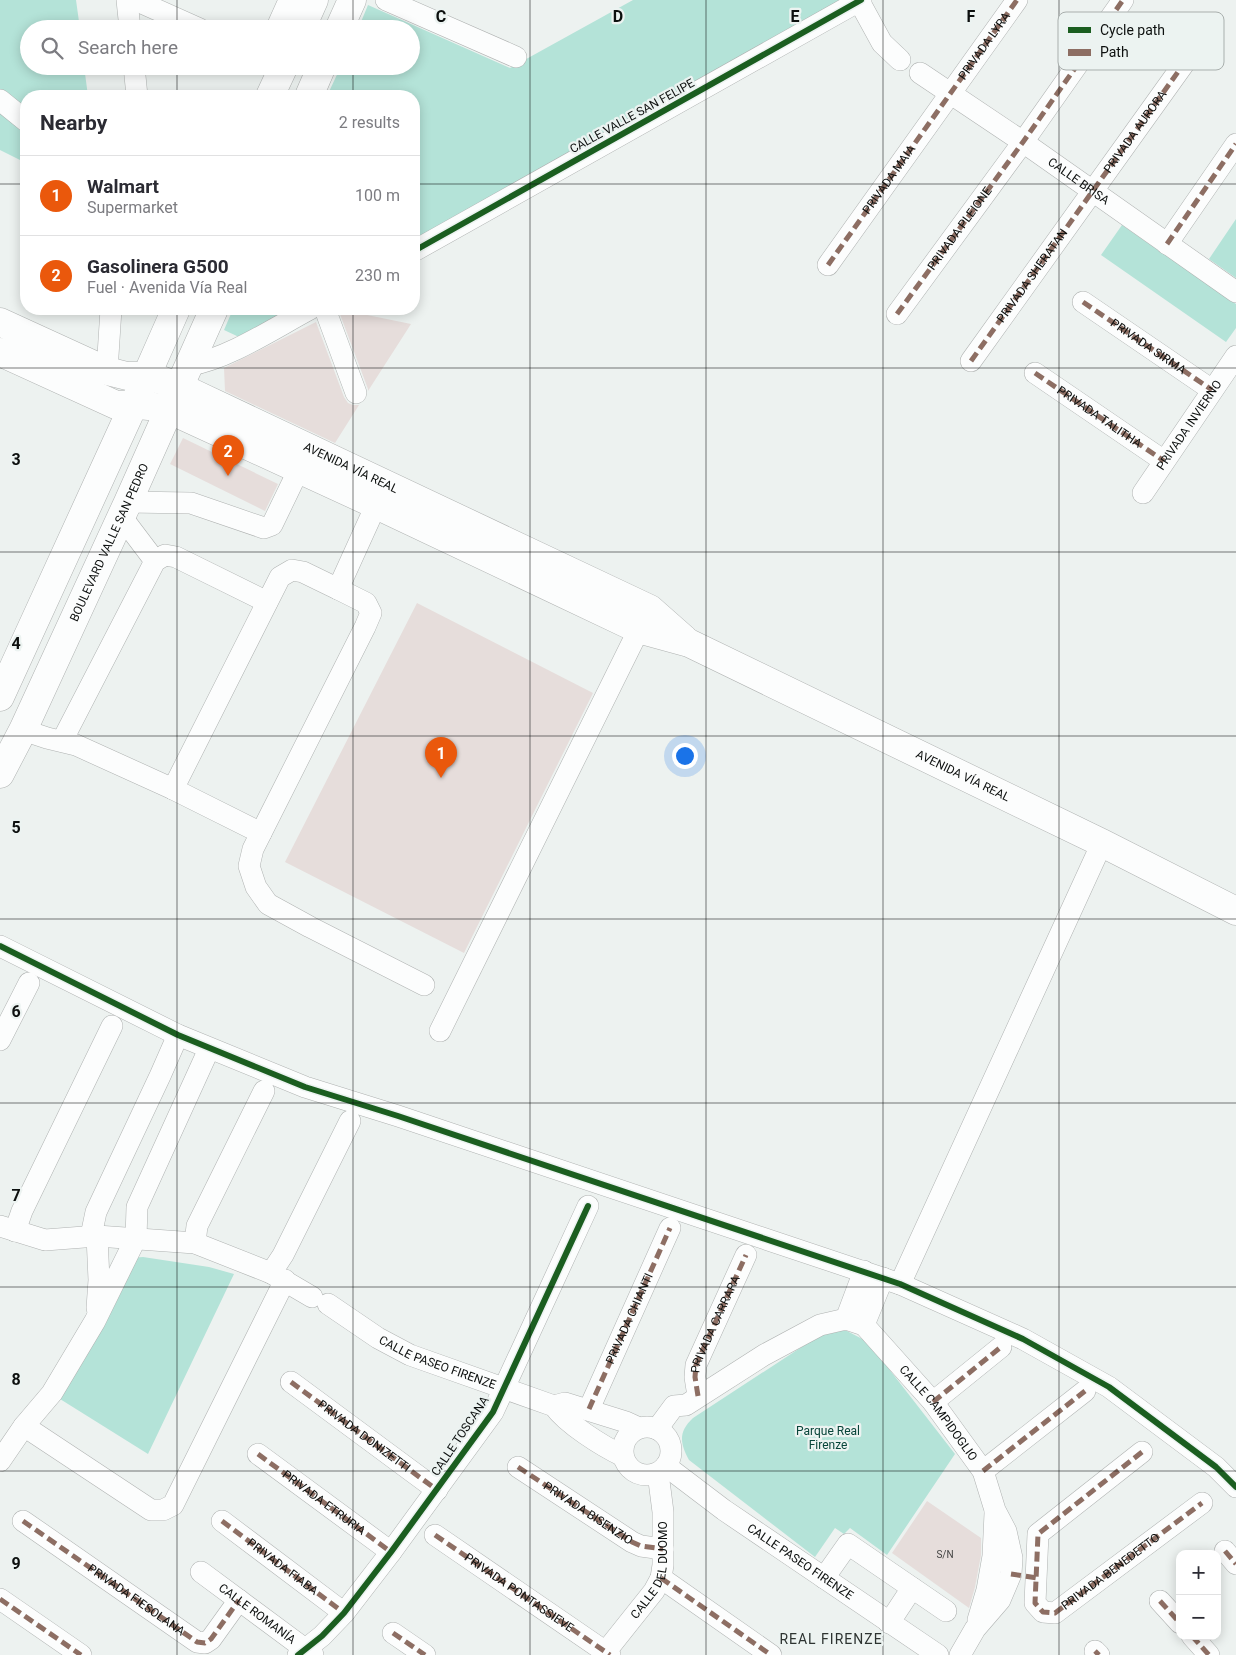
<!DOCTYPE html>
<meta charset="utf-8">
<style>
:root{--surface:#fff;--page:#f7f7f7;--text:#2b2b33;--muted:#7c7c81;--line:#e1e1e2;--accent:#ea580c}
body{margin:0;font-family:Roboto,sans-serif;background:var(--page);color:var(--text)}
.controls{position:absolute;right:15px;bottom:15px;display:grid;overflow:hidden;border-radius:10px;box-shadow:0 2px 12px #0003}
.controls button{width:45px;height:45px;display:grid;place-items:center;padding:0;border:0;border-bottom:1px solid var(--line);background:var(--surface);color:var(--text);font:25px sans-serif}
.you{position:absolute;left:684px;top:755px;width:18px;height:18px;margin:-12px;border:4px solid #fff;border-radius:50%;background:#1a73e8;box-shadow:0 0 0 8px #1a73e833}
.badge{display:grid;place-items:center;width:32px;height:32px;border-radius:50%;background:var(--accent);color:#fff;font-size:16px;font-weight:700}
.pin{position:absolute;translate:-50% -41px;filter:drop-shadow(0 1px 2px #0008)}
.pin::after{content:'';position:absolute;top:26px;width:18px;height:15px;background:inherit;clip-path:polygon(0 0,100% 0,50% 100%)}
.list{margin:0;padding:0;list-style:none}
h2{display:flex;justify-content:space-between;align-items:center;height:65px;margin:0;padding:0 20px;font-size:21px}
h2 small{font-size:16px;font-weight:400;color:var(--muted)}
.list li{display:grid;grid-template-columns:32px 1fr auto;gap:15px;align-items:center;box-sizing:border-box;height:80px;padding:0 20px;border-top:1px solid var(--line)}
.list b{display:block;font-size:19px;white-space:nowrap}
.list p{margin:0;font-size:16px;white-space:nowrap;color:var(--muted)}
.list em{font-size:16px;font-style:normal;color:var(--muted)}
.icon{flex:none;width:28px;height:28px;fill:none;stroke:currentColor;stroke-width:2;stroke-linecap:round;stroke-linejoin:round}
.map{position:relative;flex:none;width:1236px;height:1655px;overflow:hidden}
.search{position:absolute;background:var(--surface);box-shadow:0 2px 12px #0003;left:20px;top:20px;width:400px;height:55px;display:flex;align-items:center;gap:12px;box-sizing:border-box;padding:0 18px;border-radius:28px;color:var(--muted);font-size:19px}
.panel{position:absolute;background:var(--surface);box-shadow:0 2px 12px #0003;left:20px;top:90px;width:400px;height:225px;border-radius:20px}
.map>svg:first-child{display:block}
</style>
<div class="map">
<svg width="1236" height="1655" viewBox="0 0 1236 1655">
<rect width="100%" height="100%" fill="#edf2f0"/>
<path fill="#b4e3d8" d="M0,0H76L80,29H29V66H84L88,96H26V163L0,150Z
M633,0H843L414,240V96H327L341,66H411V29H358L368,5L510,68Z
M1236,219V278L1209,259Z
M1122,225L1236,304V328L1226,342L1101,255Z
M233,309H290L239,337L224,330Z
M143,1257L209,1267L234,1274L148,1454L60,1399L130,1258Z
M835,1330L847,1331L868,1342L955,1454L887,1555L850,1528L844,1534L835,1528L815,1557L689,1460C680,1443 678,1432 693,1418L823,1333Z"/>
<path fill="#e6dddb" d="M338,309L411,324L368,391V389Z
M316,322L344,397L348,403L353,405H359L335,443L225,391L224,368Z
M183,438L278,484L265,511L170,464Z
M417,603L593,693L464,953L285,862Z
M927,1501L981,1538V1555L975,1587L969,1608L892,1553Z"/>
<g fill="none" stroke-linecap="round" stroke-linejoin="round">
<defs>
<g id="minor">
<path d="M127,0L130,29"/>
<path d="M135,0L200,29"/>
<path d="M386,0L516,57"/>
<path d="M859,1L882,43L900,60"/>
<path d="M134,66L137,96"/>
<path id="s1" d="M920,73L1023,142L1236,292"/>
<path d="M0,100L26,121"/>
<path d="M1167,244L1236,144"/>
<path d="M414,251L861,0"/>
<path d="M828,265L1017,0"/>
<path id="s2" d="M1083,302L1212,390"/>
<path d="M325,309L356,393"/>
<path id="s3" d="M897,314L1023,142L1123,0"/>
<path d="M971,361L1213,23"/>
<path d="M190,365C228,359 276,327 310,309"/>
<path d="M107,371L111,309"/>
<path id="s4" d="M1035,373L1164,461"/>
<path id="s5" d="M1143,493L1236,356"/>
<path d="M128,502L191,503L264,528L272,525L299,469"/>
<path d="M121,516L155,561"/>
<path d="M338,589L366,603L371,613L365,627L253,849L249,866L256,887L268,904L310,927L424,985"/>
<path d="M23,730L47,738L76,745L173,789L280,577L292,570L303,572L338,589L382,492"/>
<path d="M62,741L155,561L165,555L176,557L267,602"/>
<path d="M173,789L261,833"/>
<path d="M0,946L178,1035L305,1087L398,1116L900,1284L1023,1339L1109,1387L1216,1467L1236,1487"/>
<path d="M440,1031L645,617"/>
<path d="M0,1040L29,983"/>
<path d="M0,1226L45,1240L97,1236L195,1243L271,1273L312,1297"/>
<path d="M15,1231L22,1211L112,1026"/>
<path d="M91,1236L96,1212L160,1076L178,1035"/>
<path d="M195,1243L197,1226L264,1091"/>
<path d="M271,1273L283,1255L350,1121"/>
<path d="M900,1284L1102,843"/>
<path id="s6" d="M328,1304L378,1338L410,1355L554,1406C567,1424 602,1446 623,1456"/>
<path d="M97,1308L99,1280L97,1236"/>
<path d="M846,1319L864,1271"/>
<path d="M864,1325L883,1278"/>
<path d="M291,1382L437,1490"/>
<path d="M698,1396L695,1377L696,1365L746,1255"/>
<path d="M933,1402L1001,1347"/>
<path d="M554,1406L565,1403L626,1422L639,1428"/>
<path d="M589,1409L670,1228"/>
<path d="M24,1426L52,1393L95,1321L136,1238L137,1207L209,1049"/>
<circle cx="647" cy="1451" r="24"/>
<path id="s7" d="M657,1429L674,1406L686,1405L764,1355L820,1325L846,1319L864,1325L933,1402L983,1471L995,1510L1006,1531L1012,1558L1011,1574L1000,1600L975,1629L960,1655"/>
<path d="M1142,1452L1038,1534L1035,1603L1043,1612L1055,1613L1202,1503"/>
<path d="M258,1454L391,1552"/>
<path d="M0,1461L24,1426L151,1510H163L173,1505L285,1280"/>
<path id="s8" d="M666,1466L724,1510L938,1655"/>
<path id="s9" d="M518,1467L632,1542L641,1546L663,1549"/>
<path d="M983,1471L1085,1391"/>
<path id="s10" d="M23,1521L197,1642L205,1643L211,1639L239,1600"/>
<path id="s11" d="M222,1521L344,1613"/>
<path id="s12" d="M435,1535L610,1655"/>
<path d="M1225,1551L1236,1564"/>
<path id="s13" d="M201,1572L313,1655"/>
<path d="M661,1578L771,1655"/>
<path d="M824,1578L848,1544L946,1611"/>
<path d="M0,1599L81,1655"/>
<path d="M1160,1601L1180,1623"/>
<path d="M978,1620L987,1590L993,1556L995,1513"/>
<path d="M889,1623L912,1588"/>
<path d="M393,1633L425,1655"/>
<path d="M1192,1636L1209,1655"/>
<path d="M1095,1651L1099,1655"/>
<path d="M298,1655L322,1636L344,1613L391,1552L493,1412L588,1206"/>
<path id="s14" d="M603,1655L654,1591L661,1578L663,1565V1512L658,1473"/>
</g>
<g id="major">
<path d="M280,29L293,0"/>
<path d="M301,29L314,0"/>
<path d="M339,29L352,0"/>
<path d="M270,96L284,66"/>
<path d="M309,96L322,66"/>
<path id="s15" d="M0,322L107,371L127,376H146L164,381L180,387L650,609L684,639"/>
<path id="s16" d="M0,352L116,405C135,404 151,405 170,410L368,501L638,629L689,643L1102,843L1236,911"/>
<path d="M0,697L134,404L176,309"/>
<path id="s17" d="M0,774L23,730L128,502L214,309"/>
</g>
</defs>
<use href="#minor" stroke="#afb2b1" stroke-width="22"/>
<use href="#major" stroke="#afb2b1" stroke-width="29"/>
<use href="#minor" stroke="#fcfdfd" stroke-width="21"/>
<use href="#major" stroke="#fcfdfd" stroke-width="28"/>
<g stroke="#8d6e63" stroke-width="5" stroke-dasharray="10 5" stroke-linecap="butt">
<path d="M1167,244L1236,144"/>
<path id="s18" d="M828,265L1017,0"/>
<path d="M1083,302L1212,390"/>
<path d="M897,314L1023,142L1123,0"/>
<path id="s19" d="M971,361L1213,23"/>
<path d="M1035,373L1164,461"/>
<path id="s20" d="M291,1382L437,1490"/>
<path id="s21" d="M698,1396L695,1377L696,1365L746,1255"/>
<path d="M933,1402L1001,1347"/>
<path id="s22" d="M589,1409L670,1228"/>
<path id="s23" d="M1142,1452L1038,1534L1035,1603L1043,1612L1055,1613L1202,1503"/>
<path id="s24" d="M258,1454L391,1552"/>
<path d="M518,1467L632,1542L641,1546L663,1549"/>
<path d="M983,1471L1085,1391"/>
<path d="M23,1521L197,1642L205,1643L211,1639L239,1600"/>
<path d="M222,1521L344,1613"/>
<path d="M435,1535L610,1655"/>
<path d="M1225,1551L1236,1564"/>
<path d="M1011,1574L1037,1578"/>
<path d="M661,1578L771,1655"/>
<path d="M0,1599L81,1655"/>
<path d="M1160,1601L1180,1623"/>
<path d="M393,1633L425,1655"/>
<path d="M1192,1636L1209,1655"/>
<path d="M1095,1651L1099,1655"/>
</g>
<defs>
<path id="cycleway" d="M414,251L861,0
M0,946L178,1035L305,1087L398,1116L900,1284L1023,1339L1109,1387L1216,1467L1236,1487
M298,1655L322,1636L344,1613L391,1552L493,1412L588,1206"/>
</defs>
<use href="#cycleway" stroke="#ecf3f1" stroke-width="9"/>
<use href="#cycleway" stroke="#1b5e20" stroke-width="6"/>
</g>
<path fill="none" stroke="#0d100f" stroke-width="1" stroke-opacity="0.55" d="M177,0V29M353,0V29M530,0V1655M706,0V1655M883,0V1655M1059,0V1655M177,66V96M353,66V96M0,184H26M414,184H1236M177,309V1655M353,309V1655M0,368H1236M0,552H1236M0,736H1236M0,919H1236M0,1103H1236M0,1287H1236M0,1471H1236"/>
<g text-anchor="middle" stroke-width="4.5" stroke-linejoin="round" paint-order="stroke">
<g font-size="10" fill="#434342">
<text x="945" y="1558">S/N</text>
</g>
<g font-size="12" fill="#0d100f" stroke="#ecf3f1">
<text dy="4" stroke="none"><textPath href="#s18" startOffset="269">PRIVADA LYRA</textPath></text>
<text transform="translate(632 116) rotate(-29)" y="4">CALLE VALLE SAN FELIPE</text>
<text dy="4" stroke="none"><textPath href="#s19" startOffset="282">PRIVADA AURORA</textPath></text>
<text dy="4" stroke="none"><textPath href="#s18" startOffset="105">PRIVADA MAIA</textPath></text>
<text dy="4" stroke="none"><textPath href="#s1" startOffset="192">CALLE BRISA</textPath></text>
<text dy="4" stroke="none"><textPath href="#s3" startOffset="106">PRIVADA PLEIONE</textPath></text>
<text dy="4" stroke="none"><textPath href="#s19" startOffset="105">PRIVADA SHERATAN</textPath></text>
<text dy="4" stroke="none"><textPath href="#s2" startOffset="79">PRIVADA SIRMA</textPath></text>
<text dy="4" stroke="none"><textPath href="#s4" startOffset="78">PRIVADA TALITHA</textPath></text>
<text dy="4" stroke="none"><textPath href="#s5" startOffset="82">PRIVADA INVIERNO</textPath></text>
<text dy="4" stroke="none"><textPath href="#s15" startOffset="382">AVENIDA VÍA REAL</textPath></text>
<text dy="4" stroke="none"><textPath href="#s17" startOffset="256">BOULEVARD VALLE SAN PEDRO</textPath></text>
<text dy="4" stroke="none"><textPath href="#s16" startOffset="1056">AVENIDA VÍA REAL</textPath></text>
<text dy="4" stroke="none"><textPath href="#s22" startOffset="99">PRIVADA CHIANTI</textPath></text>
<text dy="4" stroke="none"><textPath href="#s21" startOffset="76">PRIVADA CARRARA</textPath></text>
<text dy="4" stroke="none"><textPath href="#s6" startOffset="125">CALLE PASEO FIRENZE</textPath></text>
<text dy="4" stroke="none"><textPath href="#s7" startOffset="358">CALLE CAMPIDOGLIO</textPath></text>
<text dy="4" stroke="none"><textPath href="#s20" startOffset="91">PRIVADA DONIZETTI</textPath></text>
<text transform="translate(460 1436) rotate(-56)" y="4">CALLE TOSCANA</text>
<text dy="4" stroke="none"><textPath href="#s24" startOffset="82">PRIVADA ETRURIA</textPath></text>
<text dy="4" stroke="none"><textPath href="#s9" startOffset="84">PRIVADA BISENZIO</textPath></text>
<text dy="4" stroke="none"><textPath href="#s8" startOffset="165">CALLE PASEO FIRENZE</textPath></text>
<text dy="4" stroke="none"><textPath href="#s11" startOffset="76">PRIVADA FIABA</textPath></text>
<text dy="4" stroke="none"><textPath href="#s14" startOffset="101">CALLE DEL DUOMO</textPath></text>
<text dy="4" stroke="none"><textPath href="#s23" startOffset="295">PRIVADA BENEDETTO</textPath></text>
<text dy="4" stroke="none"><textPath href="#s12" startOffset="102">PRIVADA PONTASSIEVE</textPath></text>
<text dy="4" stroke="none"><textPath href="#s10" startOffset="138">PRIVADA FIESOLANA</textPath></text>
<text dy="4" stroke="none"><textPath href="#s13" startOffset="70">CALLE ROMANÍA</textPath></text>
</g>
<g font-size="12" fill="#08453a" stroke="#ecf3f1">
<text x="828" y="1435">Parque Real<tspan x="828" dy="14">Firenze</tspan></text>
</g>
<g font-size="14" letter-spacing="1" fill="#2d3331" stroke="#ecf3f1">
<text x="831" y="1644">REAL FIRENZE</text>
</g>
</g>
<rect x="1058" y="12" width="166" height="58" rx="8" fill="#ecf3f1" stroke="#a9afad" stroke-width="1"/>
<rect x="1068" y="27" width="23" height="6" fill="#1b5e20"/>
<rect x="1068" y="49" width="23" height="7" fill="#8d6e63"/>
<g font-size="14" fill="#0d100f">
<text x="1100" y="35">Cycle path</text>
<text x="1100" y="57">Path</text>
</g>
<g font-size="16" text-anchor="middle" font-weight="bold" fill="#0d100f" stroke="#ecf3f1" stroke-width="4.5" stroke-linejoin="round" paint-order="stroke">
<text x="441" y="22">C</text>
<text x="618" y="22">D</text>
<text x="795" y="22">E</text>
<text x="971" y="22">F</text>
<text x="16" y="465">3</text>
<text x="16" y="649">4</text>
<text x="16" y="833">5</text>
<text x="16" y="1017">6</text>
<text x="16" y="1201">7</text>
<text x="16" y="1385">8</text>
<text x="16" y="1569">9</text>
</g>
</svg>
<div class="controls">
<button>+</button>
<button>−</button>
</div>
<div class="you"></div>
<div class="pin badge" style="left:441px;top:778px">1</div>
<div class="pin badge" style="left:228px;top:476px">2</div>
<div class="search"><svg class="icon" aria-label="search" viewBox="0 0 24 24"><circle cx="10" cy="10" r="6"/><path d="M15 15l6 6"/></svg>Search here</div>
<section class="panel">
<h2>Nearby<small>2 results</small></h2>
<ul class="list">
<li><span class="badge">1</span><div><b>Walmart</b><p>Supermarket</p></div><em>100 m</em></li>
<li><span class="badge">2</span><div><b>Gasolinera G500</b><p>Fuel · Avenida Vía Real</p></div><em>230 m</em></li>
</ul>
</section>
</div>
